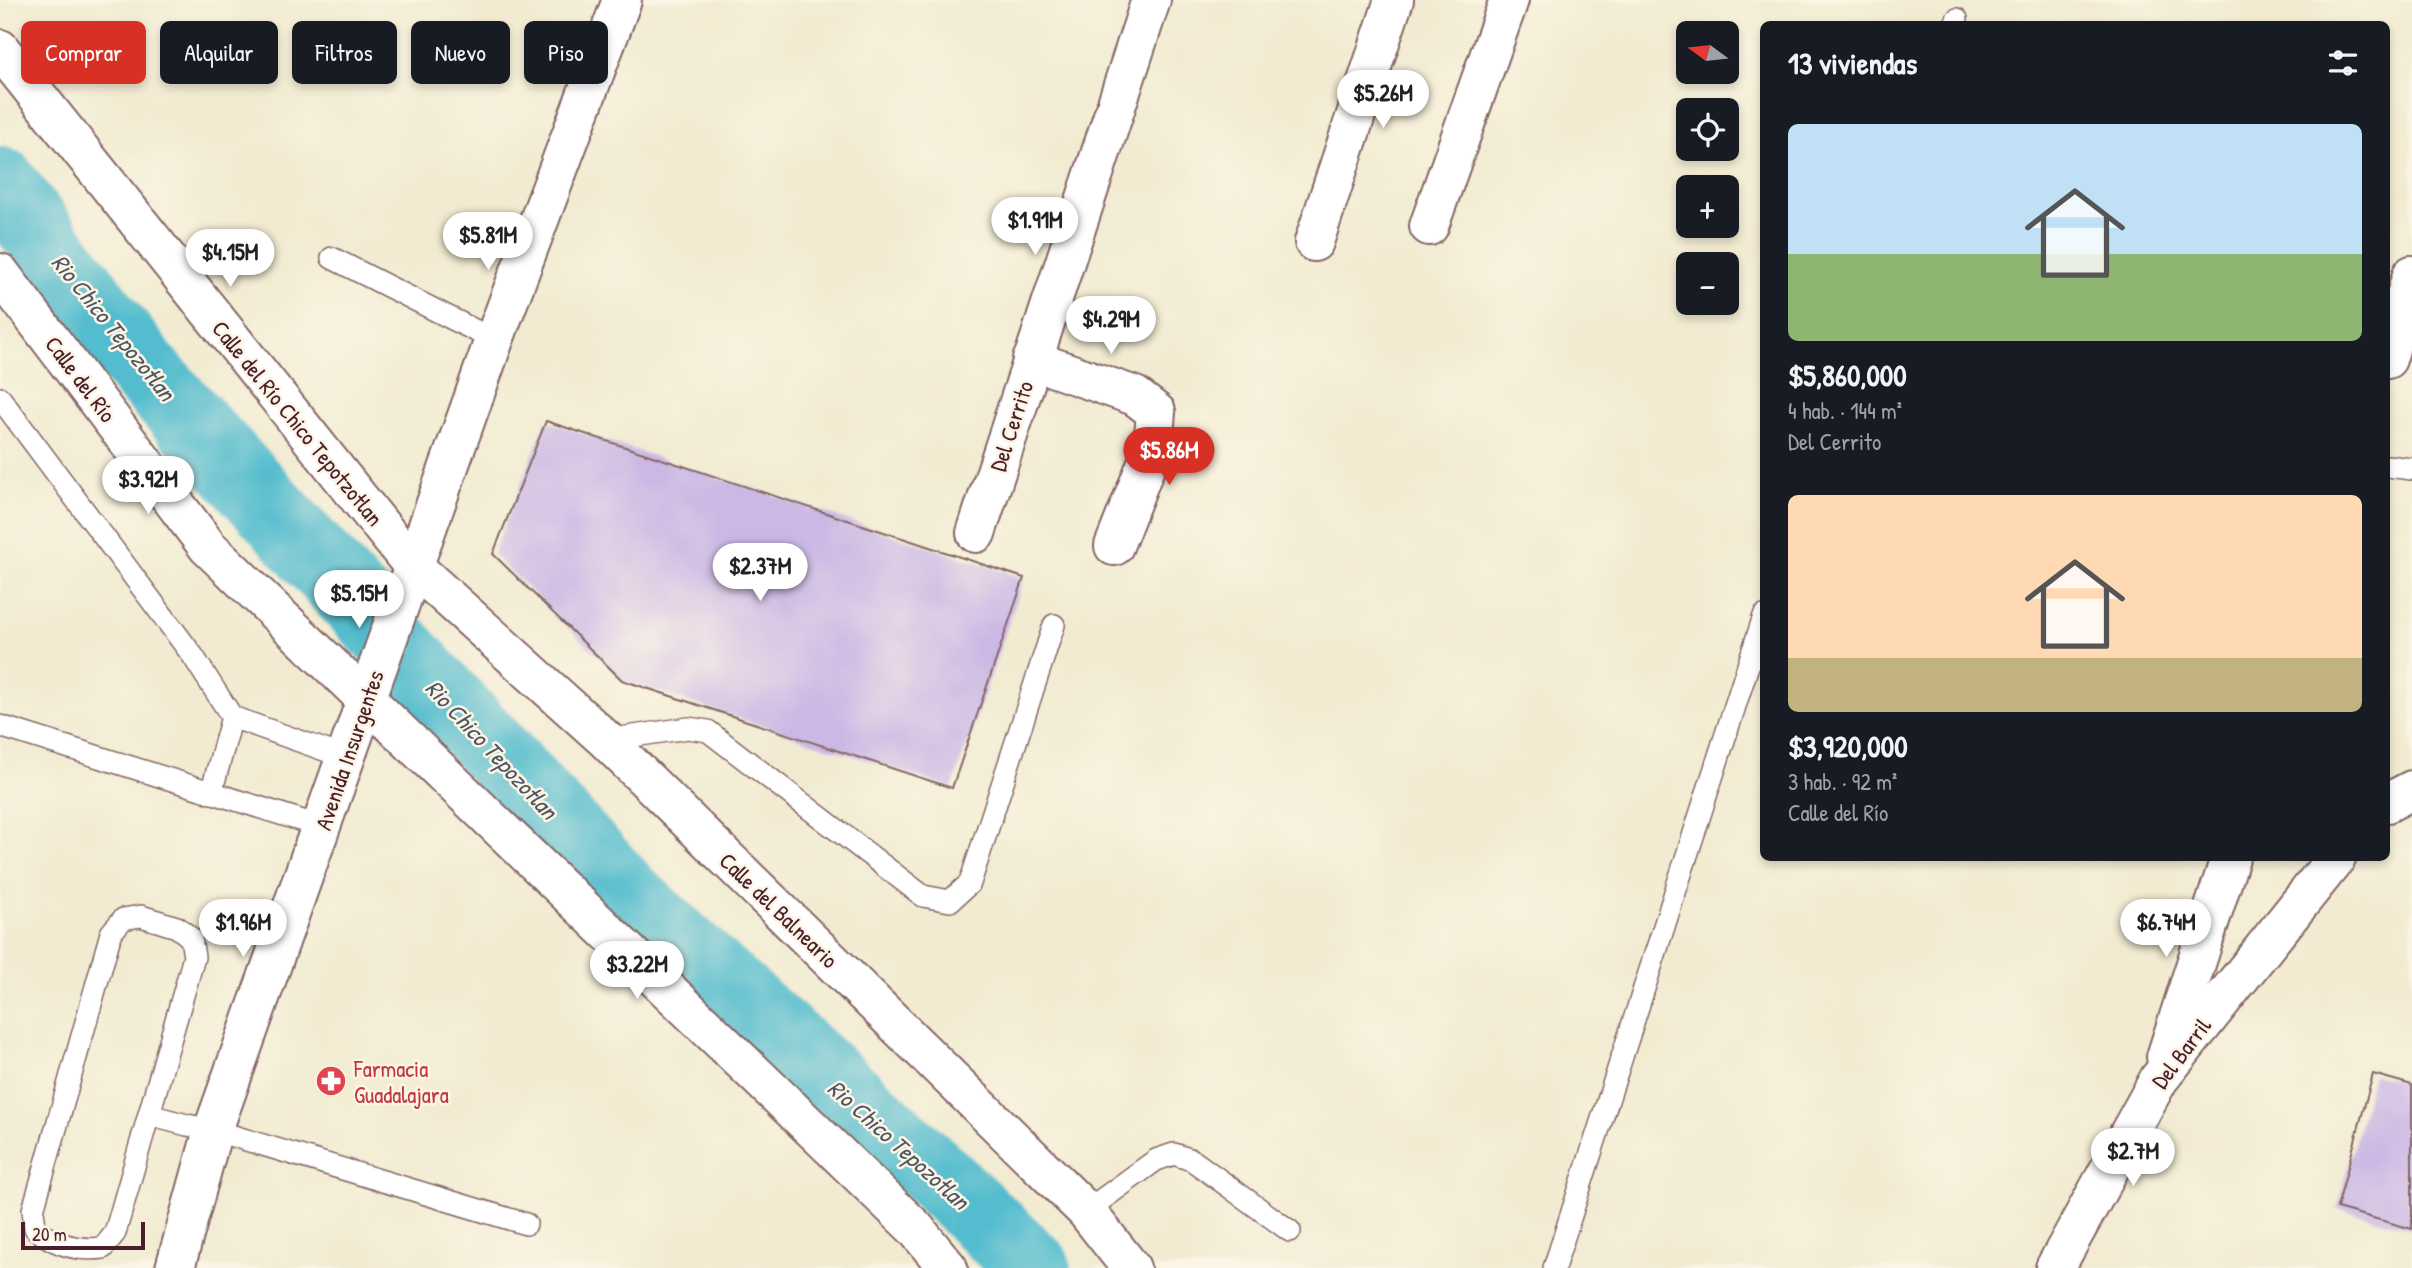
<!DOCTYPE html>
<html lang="es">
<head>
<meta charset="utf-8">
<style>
  :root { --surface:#171b24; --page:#242831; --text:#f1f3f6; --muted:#9ea1a6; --accent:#d93025 }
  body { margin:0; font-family:"Patrick Hand",sans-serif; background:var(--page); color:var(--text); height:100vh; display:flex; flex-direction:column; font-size:26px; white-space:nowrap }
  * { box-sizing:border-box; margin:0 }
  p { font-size:23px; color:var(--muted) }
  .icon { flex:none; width:38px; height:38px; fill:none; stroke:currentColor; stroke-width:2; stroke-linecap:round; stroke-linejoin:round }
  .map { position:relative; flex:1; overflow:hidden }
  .sheet { position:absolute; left:1760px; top:21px; width:630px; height:840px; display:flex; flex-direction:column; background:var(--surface); border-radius:10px; box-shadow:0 4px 10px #0003 }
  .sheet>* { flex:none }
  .top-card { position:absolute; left:21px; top:21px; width:665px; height:63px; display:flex; gap:14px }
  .needle { width:46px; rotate:285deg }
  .buttons { position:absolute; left:1676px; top:21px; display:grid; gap:14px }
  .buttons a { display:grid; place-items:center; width:63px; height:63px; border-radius:10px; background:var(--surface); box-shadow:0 4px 10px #0003; font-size:35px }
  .scale { position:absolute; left:21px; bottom:18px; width:124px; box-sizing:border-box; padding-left:7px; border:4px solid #4a1f2b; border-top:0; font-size:19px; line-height:24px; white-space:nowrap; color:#4a1f2b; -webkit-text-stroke:5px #fcf5e5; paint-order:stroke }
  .price { position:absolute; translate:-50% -60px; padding:0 16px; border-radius:24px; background:#fff; color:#222; font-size:23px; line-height:46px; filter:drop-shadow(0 2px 4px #0008) }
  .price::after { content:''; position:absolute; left:50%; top:42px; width:21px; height:16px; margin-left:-10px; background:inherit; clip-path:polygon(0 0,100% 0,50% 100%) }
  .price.selected { background:var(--accent); color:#fff }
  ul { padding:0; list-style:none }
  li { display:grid; align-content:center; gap:14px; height:371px; padding:0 28px }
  li span { display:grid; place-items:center; height:217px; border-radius:10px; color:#555 }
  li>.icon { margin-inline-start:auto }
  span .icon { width:126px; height:126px; fill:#fffc; stroke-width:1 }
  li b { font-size:30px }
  h2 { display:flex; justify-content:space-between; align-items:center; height:84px; padding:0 28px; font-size:30px }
  .tag { padding:0 24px; border-radius:10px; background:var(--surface); box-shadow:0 4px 10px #0003; font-size:24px; line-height:63px }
  .tag.selected { background:var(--accent); color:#fff }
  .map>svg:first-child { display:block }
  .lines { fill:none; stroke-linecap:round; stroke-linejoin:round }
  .river { stroke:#52bcce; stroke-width:74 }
  .building { fill:#ccb8e5 }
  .lane-casing { stroke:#856665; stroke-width:24 }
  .street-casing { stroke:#856665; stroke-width:42 }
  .secondary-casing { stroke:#856665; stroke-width:42 }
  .lane { stroke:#fff; stroke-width:21 }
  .street { stroke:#fff; stroke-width:38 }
  .secondary { stroke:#fff; stroke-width:38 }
  .labels { text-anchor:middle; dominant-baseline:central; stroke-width:5; stroke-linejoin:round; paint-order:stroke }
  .street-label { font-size:23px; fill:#4a1f2b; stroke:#fcf5e5 }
  .health-label { font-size:23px; fill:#be3a42; stroke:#fcf5e5; text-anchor:start }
  .water-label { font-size:24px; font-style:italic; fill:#4d5664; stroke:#fcf5e5 }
</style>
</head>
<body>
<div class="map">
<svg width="2412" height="1268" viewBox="0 0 2412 1268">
  <rect width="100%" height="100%" fill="#fcf5e5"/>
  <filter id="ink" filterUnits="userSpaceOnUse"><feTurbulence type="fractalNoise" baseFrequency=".0143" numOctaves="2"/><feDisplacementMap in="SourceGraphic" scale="14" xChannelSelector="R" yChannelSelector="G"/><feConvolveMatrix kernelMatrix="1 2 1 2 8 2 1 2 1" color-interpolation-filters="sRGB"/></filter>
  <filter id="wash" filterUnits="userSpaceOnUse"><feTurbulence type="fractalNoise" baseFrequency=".00686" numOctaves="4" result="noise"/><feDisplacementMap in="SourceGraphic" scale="28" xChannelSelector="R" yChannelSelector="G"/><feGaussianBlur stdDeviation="1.57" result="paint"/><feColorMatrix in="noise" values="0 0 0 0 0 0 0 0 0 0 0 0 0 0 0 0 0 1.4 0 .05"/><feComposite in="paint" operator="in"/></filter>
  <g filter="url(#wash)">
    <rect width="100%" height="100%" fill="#f2ebd1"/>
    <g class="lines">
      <!-- river -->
      <polyline class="river" points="0,183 144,371 628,897 932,1171 1034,1268"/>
    </g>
    <g id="blocks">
      <!-- building -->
      <g class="building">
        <polygon points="546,421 1024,578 952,788 622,680 493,554"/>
        <polygon points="2373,1074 2412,1085 2412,1229 2337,1208"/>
      </g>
    </g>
  </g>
  <g filter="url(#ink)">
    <use href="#blocks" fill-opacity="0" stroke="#856665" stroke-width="2"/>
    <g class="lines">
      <!-- lane casing -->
      <g class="lane-casing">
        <g id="lane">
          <polyline points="1955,24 1957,19"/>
          <polyline points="332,258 494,340"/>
          <polyline points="0,398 193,656 232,717 347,758"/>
          <polyline points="2387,466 2412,469"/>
          <polyline points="0,726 322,827"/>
          <polyline points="606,740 688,728 708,731 923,896 950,901 970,883 1054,625"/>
          <polyline points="211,793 232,717"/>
          <path d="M141,916L177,927L191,938L194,957L115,1233L103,1248C78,1251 55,1245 35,1228L33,1210L111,933L123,919Z"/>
          <polyline points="149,1115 187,1125 213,1130 526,1224"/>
          <polyline points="1086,1211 1156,1160 1174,1154 1192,1160 1290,1231"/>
          <polyline points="1554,1268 1764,616"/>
        </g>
      </g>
      <!-- street casing -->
      <g class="street-casing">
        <g id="street">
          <polyline points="0,49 413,566 606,740 1086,1211 1131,1268"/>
          <polyline points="1429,226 1509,0"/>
          <polyline points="1314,242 1394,0"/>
          <polyline points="0,273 208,547 915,1228 948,1268"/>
          <polyline points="2387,359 2412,275"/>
          <polyline points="1032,360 1135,396 1156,412 1153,448 1114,546"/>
          <polyline points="976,533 1151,0"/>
          <polyline points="2387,803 2412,790"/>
          <polyline points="2166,1057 2230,858"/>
          <polyline points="2055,1268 2159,1079 2336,858"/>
        </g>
      </g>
      <!-- secondary casing -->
      <g class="secondary-casing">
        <polyline id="secondary" points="175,1268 213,1130 494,340 622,0"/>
      </g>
      <!-- lane -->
      <use href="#lane" class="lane"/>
      <!-- street -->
      <use href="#street" class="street"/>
      <!-- secondary -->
      <use href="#secondary" class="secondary"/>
    </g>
  </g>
  <!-- icons -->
  <defs>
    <g id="pharmacy-disc" transform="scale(1.575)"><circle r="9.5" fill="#e0444e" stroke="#fcf5e5"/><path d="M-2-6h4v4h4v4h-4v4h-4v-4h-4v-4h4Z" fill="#fff"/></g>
  </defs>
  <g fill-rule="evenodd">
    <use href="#pharmacy-disc" x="331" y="1081"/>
  </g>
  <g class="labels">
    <!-- street labels -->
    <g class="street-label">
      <text transform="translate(81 379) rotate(53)">Calle del Río</text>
      <text transform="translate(298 423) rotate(51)">Calle del Río Chico Tepotzotlan</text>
      <text transform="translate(1011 426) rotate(-72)">Del Cerrito</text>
      <text transform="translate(349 750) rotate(-71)">Avenida Insurgentes</text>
      <text transform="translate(779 910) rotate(44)">Calle del Balneario</text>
      <text transform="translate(2181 1053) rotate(-53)">Del Barril</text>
    </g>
    <!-- health labels -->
    <g class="health-label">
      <text x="354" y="1068">Farmacia<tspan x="354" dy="26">Guadalajara</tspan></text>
    </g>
    <!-- water labels -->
    <g class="water-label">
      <text transform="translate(114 327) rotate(51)">Rio Chico Tepozotlan</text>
      <text transform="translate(492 749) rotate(47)">Rio Chico Tepozotlan</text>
      <text transform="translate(899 1144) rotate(42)">Rio Chico Tepozotlan</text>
    </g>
  </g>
</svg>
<div class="buttons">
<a><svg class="needle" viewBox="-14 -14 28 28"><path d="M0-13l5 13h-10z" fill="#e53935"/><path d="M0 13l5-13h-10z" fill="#9ea1a6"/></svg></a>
<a><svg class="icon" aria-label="locate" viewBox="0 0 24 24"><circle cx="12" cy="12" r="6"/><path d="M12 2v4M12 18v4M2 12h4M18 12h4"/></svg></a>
<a>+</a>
<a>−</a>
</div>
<div class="scale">20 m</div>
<b class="price" style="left:1383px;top:130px">$5.26M</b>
<b class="price" style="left:1035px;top:257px">$1.91M</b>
<b class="price" style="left:488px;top:272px">$5.81M</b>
<b class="price" style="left:230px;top:289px">$4.15M</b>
<b class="price" style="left:1111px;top:356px">$4.29M</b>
<b class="price selected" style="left:1169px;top:487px">$5.86M</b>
<b class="price" style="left:148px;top:516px">$3.92M</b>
<b class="price" style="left:760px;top:603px">$2.37M</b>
<b class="price" style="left:359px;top:630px">$5.15M</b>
<b class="price" style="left:243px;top:959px">$1.96M</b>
<b class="price" style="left:2166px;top:959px">$6.74M</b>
<b class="price" style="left:637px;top:1001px">$3.22M</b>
<b class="price" style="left:2133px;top:1188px">$2.7M</b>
<div class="top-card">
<a class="tag selected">Comprar</a>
<a class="tag">Alquilar</a>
<a class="tag">Filtros</a>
<a class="tag">Nuevo</a>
<a class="tag">Piso</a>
</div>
<section class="sheet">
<h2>13 viviendas<svg class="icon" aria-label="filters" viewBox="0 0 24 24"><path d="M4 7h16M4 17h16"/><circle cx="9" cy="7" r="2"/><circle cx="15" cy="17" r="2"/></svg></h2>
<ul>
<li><span style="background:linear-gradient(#bfe0f5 60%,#8fb573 0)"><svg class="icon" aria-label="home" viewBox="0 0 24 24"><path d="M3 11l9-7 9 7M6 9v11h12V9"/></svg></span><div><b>$5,860,000</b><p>4 hab. · 144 m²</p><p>Del Cerrito</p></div></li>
<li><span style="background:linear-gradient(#ffd9b3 75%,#c2b280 0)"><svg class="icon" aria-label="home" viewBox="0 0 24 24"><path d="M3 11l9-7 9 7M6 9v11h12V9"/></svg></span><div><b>$3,920,000</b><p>3 hab. · 92 m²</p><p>Calle del Río</p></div></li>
</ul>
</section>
</div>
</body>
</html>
